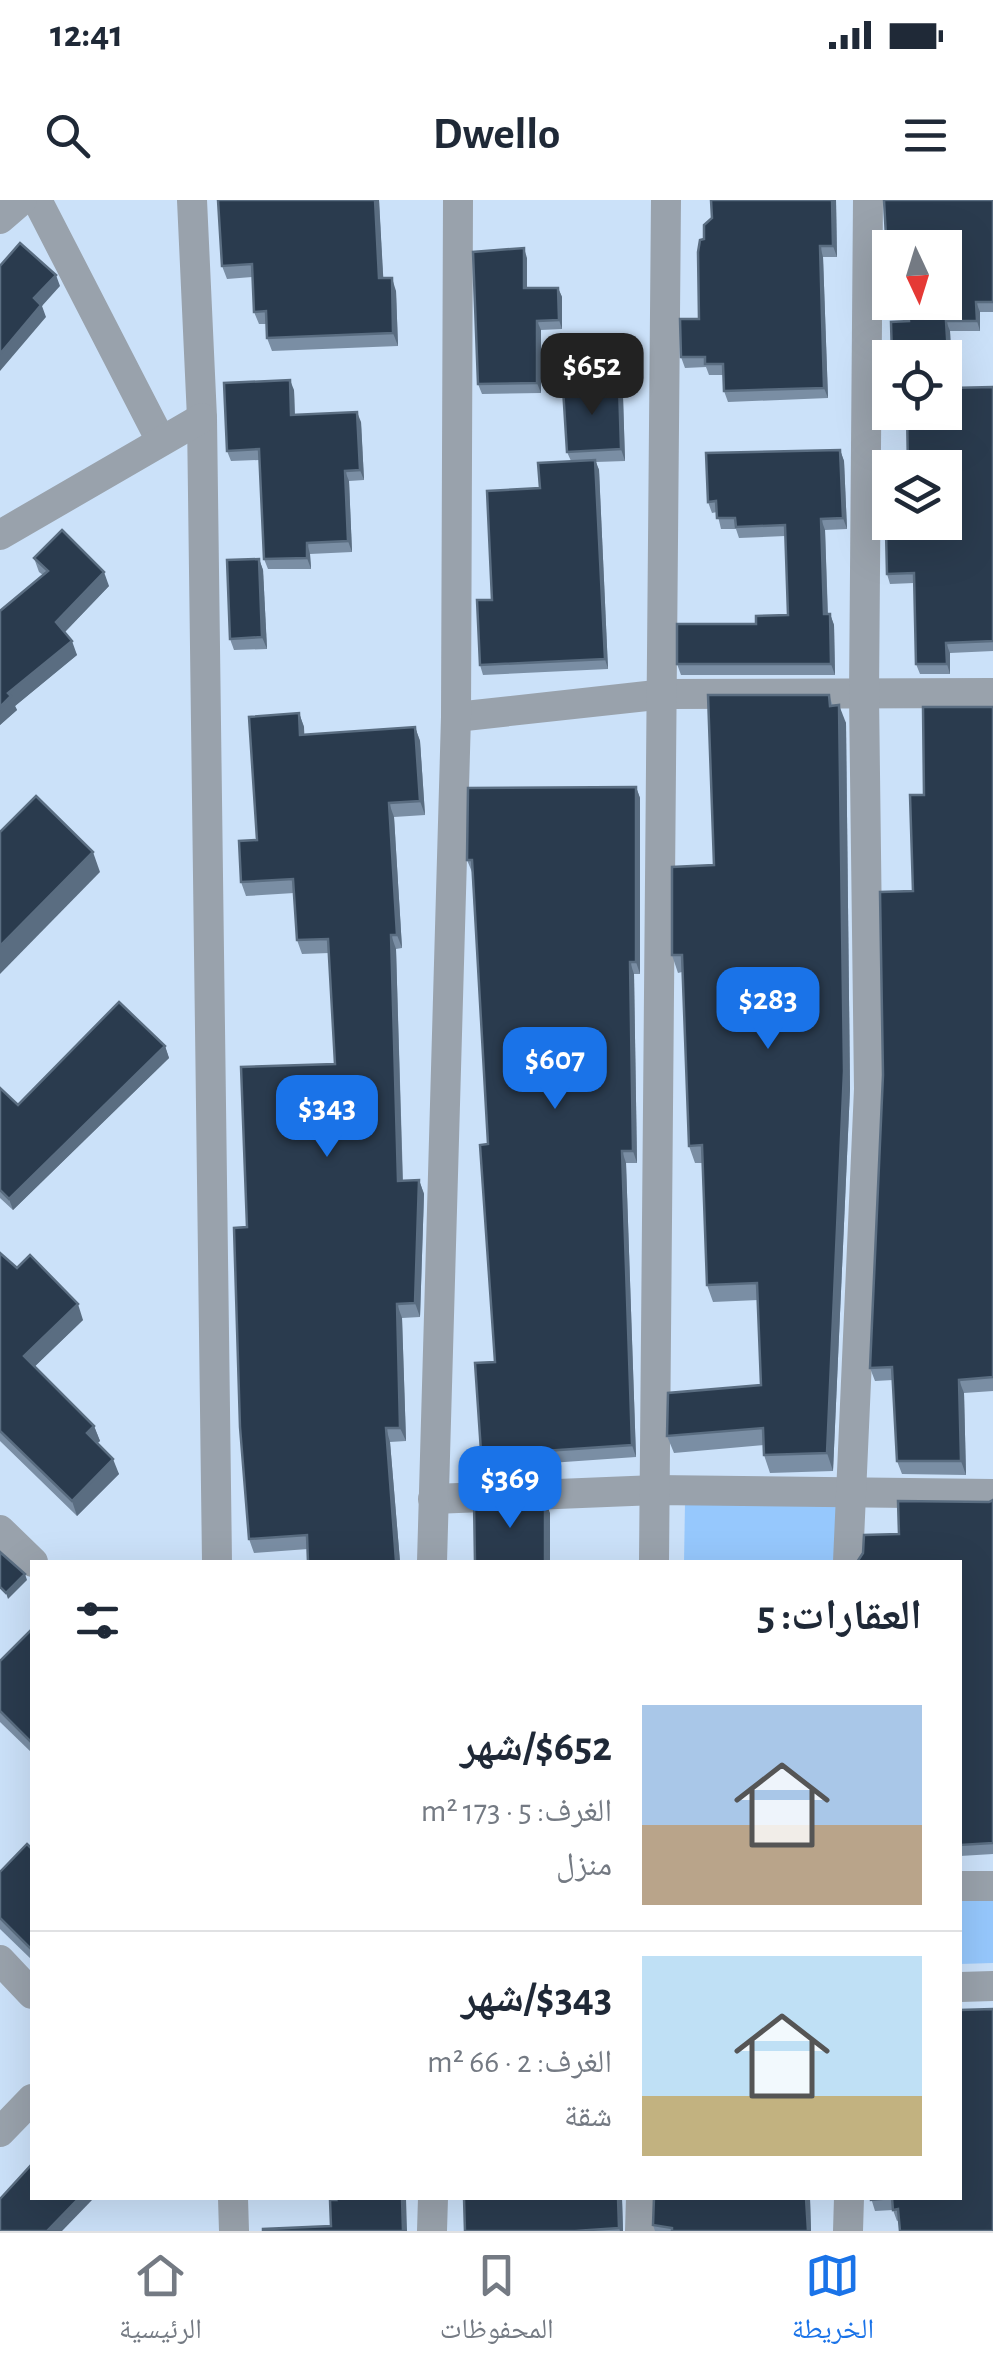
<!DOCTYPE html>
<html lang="ar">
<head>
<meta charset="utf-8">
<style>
  :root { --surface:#fff; --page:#f6f6f7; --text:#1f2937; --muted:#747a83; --line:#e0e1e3; --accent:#1a73e8 }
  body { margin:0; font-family:"Alegreya Sans","Noto Naskh Arabic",sans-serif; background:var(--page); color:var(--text); direction:rtl; height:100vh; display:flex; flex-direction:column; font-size:38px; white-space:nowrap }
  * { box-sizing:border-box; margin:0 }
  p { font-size:32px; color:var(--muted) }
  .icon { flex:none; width:55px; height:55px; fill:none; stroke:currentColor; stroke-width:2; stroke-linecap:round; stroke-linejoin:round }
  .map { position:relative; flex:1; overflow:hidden; direction:ltr }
  .drawer { position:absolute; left:30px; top:1360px; width:932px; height:640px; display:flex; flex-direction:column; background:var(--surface); border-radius:0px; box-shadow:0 10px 40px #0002; direction:rtl }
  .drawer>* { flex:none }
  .needle { width:65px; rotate:176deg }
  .buttons { position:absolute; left:872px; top:30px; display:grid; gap:20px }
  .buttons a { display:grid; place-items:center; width:90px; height:90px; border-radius:0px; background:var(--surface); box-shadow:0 10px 40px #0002; font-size:50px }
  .price { position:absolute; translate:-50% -85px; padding:0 22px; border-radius:20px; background:var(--accent); color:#fff; font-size:32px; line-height:65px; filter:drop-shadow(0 2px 5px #0008) }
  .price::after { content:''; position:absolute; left:50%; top:60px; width:30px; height:22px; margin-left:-15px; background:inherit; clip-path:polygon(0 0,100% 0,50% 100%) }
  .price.on { background:#222; color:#fff }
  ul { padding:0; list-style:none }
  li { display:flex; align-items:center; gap:30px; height:250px; padding:0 40px }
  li+li { border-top:2px solid var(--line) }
  li span { display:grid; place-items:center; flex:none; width:280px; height:200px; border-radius:0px; color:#555 }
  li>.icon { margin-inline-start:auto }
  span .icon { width:120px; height:120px; fill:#fffc; stroke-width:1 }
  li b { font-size:42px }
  h2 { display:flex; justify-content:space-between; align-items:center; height:120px; padding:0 40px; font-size:42px }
  .status { display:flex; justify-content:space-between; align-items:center; height:70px; padding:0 50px; background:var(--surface); direction:ltr }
  .status svg { height:28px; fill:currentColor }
  header { display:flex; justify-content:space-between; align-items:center; height:130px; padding:0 40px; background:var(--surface); font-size:45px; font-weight:600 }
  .tabs { display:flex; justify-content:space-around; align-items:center; height:140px; border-top:2px solid var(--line); background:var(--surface); font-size:28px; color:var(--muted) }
  .tabs a { display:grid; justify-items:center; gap:5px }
  .tabs .on { color:var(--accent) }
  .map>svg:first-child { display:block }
  .green { fill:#96c8fd }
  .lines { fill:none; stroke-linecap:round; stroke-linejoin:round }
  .street { stroke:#99a2ac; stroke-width:30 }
  .wall { fill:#7a8ea4 }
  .shaded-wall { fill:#5a6d81 }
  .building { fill:#2a3b4e; stroke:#5a6d81; stroke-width:2.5 }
</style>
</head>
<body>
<div class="status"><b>12:41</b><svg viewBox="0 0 49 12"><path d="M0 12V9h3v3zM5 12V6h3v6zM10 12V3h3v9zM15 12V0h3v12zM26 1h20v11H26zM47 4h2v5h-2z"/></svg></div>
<header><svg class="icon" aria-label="menu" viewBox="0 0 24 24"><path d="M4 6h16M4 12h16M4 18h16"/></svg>Dwello<svg class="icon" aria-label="search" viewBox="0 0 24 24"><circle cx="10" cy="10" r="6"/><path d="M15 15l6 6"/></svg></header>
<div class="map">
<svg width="993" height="2031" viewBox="0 0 993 2031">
  <rect width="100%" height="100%" fill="#cbe1f9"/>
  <!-- green -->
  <g class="green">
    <polygon points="838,1302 837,1362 684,1362 685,1304"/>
    <polygon points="993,1695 993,1763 960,1764 960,1696"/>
  </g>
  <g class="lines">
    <!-- street -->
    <g class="street">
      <polyline points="37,0 161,241"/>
      <polyline points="192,0 202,218 217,1362"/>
      <polyline points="0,19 22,0"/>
      <polyline points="0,335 202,218"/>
      <polyline points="456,517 665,494 993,493"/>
      <polyline points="433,1299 656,1290 993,1294"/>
      <polyline points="0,1330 33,1362"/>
      <polyline points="432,1362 456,517 458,0"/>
      <polyline points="654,1362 666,0"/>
      <polyline points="848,1362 869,889 864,495 868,0"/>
      <polyline points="960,1686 993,1686"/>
      <polyline points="0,1760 32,1794"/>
      <polyline points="960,1787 993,1786"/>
      <polyline points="0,1932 32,1899"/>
      <polyline points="233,1998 234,2031"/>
      <polyline points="432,2031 433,1998"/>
      <polyline points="640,2031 641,1998"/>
      <polyline points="848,2031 849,1998"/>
    </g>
  </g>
  <!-- wall -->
  <g class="wall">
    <polygon points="379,0 383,78 396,91 398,146 272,151 267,138 267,124 259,124 254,112 252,77 227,79 222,66"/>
    <polygon points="711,0 836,0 837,57 823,57 828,198 728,202 724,191 723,175 709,175 706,167 685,168 681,157 699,119 704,39 712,18"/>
    <polygon points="884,0 993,0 993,112 980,112 980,131 950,131 953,188 993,187 993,451 950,453 950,474 920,474 916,464 914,383 890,384 887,374 886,331 908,331 908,322 945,322 945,268 908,268 907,212 945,212 945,158 892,158 891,122 909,121 907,102 945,102 945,48 890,48 890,63 887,55"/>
    <polygon points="527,58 527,88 558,88 562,97 562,129 541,130 541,193 482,194 478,184"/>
    <polygon points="294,190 295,214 361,222 364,280 349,281 352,352 310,354 311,369 268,369 264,359 259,260 231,261 227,251"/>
    <polygon points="623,197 625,261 596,262 599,270 608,469 483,475 480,465 492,400 540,288 571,261 567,252"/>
    <polygon points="840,250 844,261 847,329 825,330 828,414 830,414 834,425 835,475 681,475 677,464 756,424 788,415 785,336 739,338 736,329 721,329 717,312 712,313 708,302"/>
    <polygon points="34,358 109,386 65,432 77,455 15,506 17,510 0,525 0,411 43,375 39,372"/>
    <polygon points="259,359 263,370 267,449 234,450 230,439"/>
    <polygon points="829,495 833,506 846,523 850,889 833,1271 770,1273 764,1255 764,1245 674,1253 667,1236 761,1185 758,1100 713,1102 707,1085 702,963 695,963 689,946 682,772 678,773 672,755 714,665"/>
    <polygon points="993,507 993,1191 964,1193 966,1275 902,1274 897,1261 893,1180 875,1181 870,1168 924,595"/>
    <polygon points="299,513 304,527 304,535 415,527 420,541 425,615 394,617 402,748 396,749 403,981 419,980 424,994 420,1117 402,1118 406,1241 390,1242 400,1361 415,1362 308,1362 308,1349 254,1353 249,1339 240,1227 234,1028 247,1027 241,867 335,864 329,753 302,754 297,740 294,693 246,696 241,682 239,641 257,640 249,517"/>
    <polygon points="636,587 640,598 640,774 634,774 637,963 626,963 636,1257 550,1263 550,1276 487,1278 482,1266 495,1162 488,944 472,672 467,660"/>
    <polygon points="165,846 169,858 13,1010 0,998 0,888 18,905"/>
    <polygon points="0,1053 83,1120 34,1167 94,1226 100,1241 97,1243 119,1274 77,1316 0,1241"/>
    <polygon points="993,1300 993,1654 960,1656 960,1362 899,1334"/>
    <polygon points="32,1429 32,1553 0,1522 0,1461"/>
    <polygon points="32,1649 32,1760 0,1729 0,1672"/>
    <polygon points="464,1998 622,1998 623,2031 465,2031"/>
    <polygon points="810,1998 811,2031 655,2031 653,2025"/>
    <polygon points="871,1998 960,1998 897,2021 893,2010 875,2011"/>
  </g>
  <!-- shaded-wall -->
  <g class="shaded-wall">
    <polygon points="375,0 379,0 384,91 379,78"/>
    <polygon points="832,0 836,0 837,57 833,46"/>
    <polygon points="820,46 823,57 828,198 824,188"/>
    <polygon points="524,48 527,58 527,98 524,88"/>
    <polygon points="56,75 60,86 42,106 46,117 0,171 0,154 34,98"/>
    <polygon points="392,78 396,91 398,146 393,133"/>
    <polygon points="558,88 562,97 562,129 559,120"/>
    <polygon points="976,102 980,112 980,131 977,121"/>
    <polygon points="537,121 541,130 541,193 537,183"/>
    <polygon points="946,121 950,131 953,198 950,188"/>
    <polygon points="290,180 294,190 295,225 291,215"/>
    <polygon points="619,185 623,197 625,261 621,249"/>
    <polygon points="357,212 361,222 364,280 360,270"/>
    <polygon points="840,250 844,261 847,329 843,318"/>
    <polygon points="595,260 599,270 608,469 605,459"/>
    <polygon points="345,271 349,281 352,352 348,341"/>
    <polygon points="821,319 825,330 828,425 824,414"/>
    <polygon points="307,343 310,354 311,369 307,358"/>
    <polygon points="259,359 263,370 267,449 262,437"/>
    <polygon points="104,372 109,386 61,436 56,422"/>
    <polygon points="830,414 834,425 835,475 831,464"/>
    <polygon points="72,441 77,455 15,506 17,510 0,525 0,507 8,493"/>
    <polygon points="946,443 950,453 950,474 947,464"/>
    <polygon points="839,505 846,523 850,889 833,1271 827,1253"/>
    <polygon points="299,513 304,527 305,549 300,535"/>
    <polygon points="415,527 420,541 425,615 420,601"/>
    <polygon points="636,587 640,598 640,774 636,762"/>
    <polygon points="389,603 394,617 402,748 397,735"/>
    <polygon points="93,652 100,672 0,774 0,746"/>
    <polygon points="391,735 396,749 403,994 398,981"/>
    <polygon points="630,762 634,774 637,963 633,951"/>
    <polygon points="165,846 169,858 13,1010 9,999"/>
    <polygon points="622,951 626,963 636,1257 632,1245"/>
    <polygon points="419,980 424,994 420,1117 415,1103"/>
    <polygon points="78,1104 83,1120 29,1172 24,1156"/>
    <polygon points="397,1104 402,1118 406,1241 400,1228"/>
    <polygon points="959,1180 964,1193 966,1275 961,1261"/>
    <polygon points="94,1226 100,1241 92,1248 87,1233"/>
    <polygon points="386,1228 390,1242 400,1362 397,1362"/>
    <polygon points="545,1251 550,1263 550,1276 545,1264"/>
    <polygon points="113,1259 119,1274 77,1316 72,1301"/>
    <polygon points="545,1299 550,1313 550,1362 545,1362"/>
    <polygon points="25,1374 27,1380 8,1399 6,1393"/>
    <polygon points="79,1998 94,1998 62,2031 47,2031"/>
    <polygon points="402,1998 406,1998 407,2031 403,2031"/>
    <polygon points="618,1998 622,1998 623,2031 620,2031 619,2028"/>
    <polygon points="806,1998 810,1998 811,2031 808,2031"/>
  </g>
  <!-- building -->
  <g class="building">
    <polygon points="218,0 375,0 379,78 392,78 393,133 267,138 266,111 254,112 252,64 222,66"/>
    <polygon points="711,0 832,0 833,46 820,46 824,188 724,191 723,164 705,164 705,157 681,157 680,119 699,119 698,52 700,40 704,39 704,25 712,18"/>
    <polygon points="884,0 993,0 993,102 976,102 977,121 946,121 950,188 993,187 993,441 946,443 947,464 916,464 914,373 887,374 886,331 908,331 908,322 945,322 945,268 908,268 907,212 945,212 945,158 892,158 891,122 909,121 907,102 945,102 945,48 890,48 890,55 887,55"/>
    <polygon points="20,43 56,75 34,98 41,105 0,154 0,66"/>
    <polygon points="524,48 524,88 558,88 559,120 537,121 537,183 478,184 473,52"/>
    <polygon points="290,180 291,215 357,212 360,270 345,271 348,341 307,343 307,358 264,359 259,249 227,251 224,183"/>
    <polygon points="619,185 621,249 567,252 563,188"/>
    <polygon points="840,250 843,318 821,319 824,414 830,414 831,464 677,464 677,424 756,424 756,416 788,415 785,325 736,327 735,318 717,318 716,301 708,302 706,253"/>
    <polygon points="595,260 605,459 480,465 477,400 492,400 487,291 540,288 538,263"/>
    <polygon points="62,330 104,372 56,422 72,441 8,493 11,496 0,507 0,411 48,371 34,358"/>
    <polygon points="259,359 262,437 230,439 227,360"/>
    <polygon points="708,495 829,495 830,506 839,505 844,871 827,1253 764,1255 763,1228 667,1236 668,1193 761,1185 757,1083 707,1085 702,945 689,946 682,755 672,755 672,667 714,665"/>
    <polygon points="923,507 993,507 993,1177 959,1180 961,1261 897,1261 892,1167 870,1168 883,875 880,692 913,691 910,595 924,595"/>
    <polygon points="299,513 300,535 415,527 420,601 389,603 397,735 391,735 398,981 419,980 415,1103 397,1104 400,1228 386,1228 396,1361 414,1362 308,1362 307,1335 249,1339 240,1227 234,1028 247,1027 241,867 335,864 328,739 297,740 293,679 241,682 239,641 257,640 249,517"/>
    <polygon points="636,587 636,762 630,762 633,951 622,951 632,1245 545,1251 545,1264 482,1266 475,1163 495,1162 480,945 488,944 472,660 467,660 468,588"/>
    <polygon points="36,596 93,652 0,746 0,632"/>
    <polygon points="119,802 165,846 9,999 0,990 0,888 18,905"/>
    <polygon points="0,1053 17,1068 30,1055 78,1104 24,1156 94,1226 87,1233 113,1259 72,1301 0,1231"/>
    <polygon points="545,1299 545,1362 475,1362 474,1302"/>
    <polygon points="993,1300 993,1643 960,1645 960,1362 857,1362 863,1353 864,1335 899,1334 898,1301 989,1302"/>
    <polygon points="0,1352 25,1374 6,1393 0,1387"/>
    <polygon points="32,1429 32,1543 0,1511 0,1461"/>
    <polygon points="27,1644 32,1649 32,1750 0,1718 0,1672"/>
    <polygon points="993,1809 993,2031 900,2031 898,2009 893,2010 892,1998 871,2000 871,1998 960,1998 960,1810"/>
    <polygon points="32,1964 32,1998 79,1998 47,2031 0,2031 0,1999"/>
    <polygon points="335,1998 402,1998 403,2031 263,2031 263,2029 331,2026 330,2000 336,2000"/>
    <polygon points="464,1998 618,1998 619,2028 575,2031 465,2031"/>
    <polygon points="654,1998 806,1998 808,2031 672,2031 672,2028 653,2025"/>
  </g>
</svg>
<div class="buttons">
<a><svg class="needle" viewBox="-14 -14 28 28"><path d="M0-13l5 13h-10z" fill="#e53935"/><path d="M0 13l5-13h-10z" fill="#747a83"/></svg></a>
<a><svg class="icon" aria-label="locate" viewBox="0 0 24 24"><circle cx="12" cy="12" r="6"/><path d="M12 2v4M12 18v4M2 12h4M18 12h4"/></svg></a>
<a><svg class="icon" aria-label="layers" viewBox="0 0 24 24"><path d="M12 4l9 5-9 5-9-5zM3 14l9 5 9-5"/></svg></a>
</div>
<b class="price on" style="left:592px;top:218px">$652</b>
<b class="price" style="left:768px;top:852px">$283</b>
<b class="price" style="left:555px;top:912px">$607</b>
<b class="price" style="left:327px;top:960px">$343</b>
<b class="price" style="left:510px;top:1331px">$369</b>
<section class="drawer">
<h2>العقارات: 5<svg class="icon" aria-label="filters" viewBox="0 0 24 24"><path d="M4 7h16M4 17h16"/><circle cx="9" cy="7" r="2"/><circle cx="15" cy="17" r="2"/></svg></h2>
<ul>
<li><span style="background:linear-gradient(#a9c7e8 60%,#b9a48a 0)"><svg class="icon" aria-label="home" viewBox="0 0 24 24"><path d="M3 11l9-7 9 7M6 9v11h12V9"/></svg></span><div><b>$652/شهر</b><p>الغرف: 5 · 173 m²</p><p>منزل</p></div></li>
<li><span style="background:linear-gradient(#bfe0f5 70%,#c2b280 0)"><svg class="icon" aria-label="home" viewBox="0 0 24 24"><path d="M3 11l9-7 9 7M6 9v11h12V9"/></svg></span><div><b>$343/شهر</b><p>الغرف: 2 · 66 m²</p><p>شقة</p></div></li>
</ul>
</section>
</div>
<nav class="tabs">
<a class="on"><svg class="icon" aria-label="map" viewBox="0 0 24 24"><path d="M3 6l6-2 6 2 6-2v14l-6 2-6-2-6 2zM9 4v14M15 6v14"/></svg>الخريطة</a>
<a><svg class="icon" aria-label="saved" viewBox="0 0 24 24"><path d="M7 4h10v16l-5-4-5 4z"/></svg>المحفوظات</a>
<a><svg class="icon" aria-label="home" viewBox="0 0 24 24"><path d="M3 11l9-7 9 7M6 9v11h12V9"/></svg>الرئيسية</a>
</nav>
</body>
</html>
